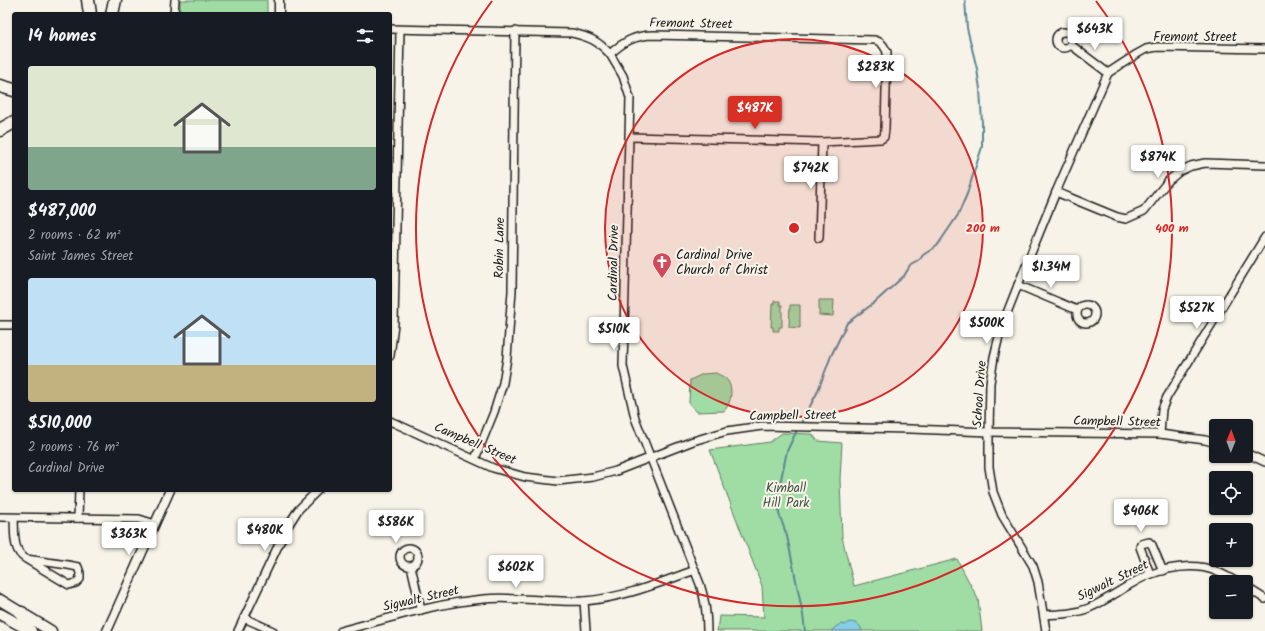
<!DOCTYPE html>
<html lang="en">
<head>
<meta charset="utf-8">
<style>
  :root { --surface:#171b24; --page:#242831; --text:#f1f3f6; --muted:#9ea1a6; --accent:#d93025 }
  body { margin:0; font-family:Kalam,sans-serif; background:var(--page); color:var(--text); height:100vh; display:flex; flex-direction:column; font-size:15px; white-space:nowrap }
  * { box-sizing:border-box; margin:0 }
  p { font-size:13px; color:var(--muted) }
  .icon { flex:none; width:22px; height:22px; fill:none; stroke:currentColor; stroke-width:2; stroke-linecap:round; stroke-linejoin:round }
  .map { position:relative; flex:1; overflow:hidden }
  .panel { position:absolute; left:12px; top:12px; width:380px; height:480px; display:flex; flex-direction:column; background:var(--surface); border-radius:4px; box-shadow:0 1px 3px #0004 }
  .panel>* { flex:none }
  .needle { width:26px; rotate:1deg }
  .tools { position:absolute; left:1209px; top:419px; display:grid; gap:8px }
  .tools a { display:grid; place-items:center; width:44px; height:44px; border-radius:4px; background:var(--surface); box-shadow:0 1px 3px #0004; font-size:20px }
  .price { position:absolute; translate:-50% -34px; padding:0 9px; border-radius:4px; background:#fff; color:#222; font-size:13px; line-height:26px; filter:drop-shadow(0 1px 2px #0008) }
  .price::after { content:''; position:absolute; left:50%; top:24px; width:12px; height:9px; margin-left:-6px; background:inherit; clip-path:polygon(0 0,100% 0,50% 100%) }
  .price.active { background:var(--accent); color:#fff }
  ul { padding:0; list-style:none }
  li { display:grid; align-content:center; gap:8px; height:212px; padding:0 16px }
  li span { display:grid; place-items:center; height:124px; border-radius:4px; color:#555 }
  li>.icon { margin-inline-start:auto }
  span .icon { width:72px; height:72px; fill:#fffc; stroke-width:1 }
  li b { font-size:17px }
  h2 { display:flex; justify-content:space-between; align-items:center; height:48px; padding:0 16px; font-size:17px }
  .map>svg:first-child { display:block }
  .green { fill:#9fdda4; stroke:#5e7c60 }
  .water { fill:#85cee5; stroke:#5b8795 }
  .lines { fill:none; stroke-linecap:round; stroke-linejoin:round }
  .stream { stroke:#5b8795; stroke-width:2 }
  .minor-casing { stroke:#1c1c1c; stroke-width:10 }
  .tertiary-casing { stroke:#1c1c1c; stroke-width:11 }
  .secondary-casing { stroke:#1c1c1c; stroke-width:13 }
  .motorway-casing { stroke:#1c1c1c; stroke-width:15 }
  .minor { stroke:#f7f3e8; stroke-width:7 }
  .tertiary { stroke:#f7f3e8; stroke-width:8 }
  .secondary { stroke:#f7f3e8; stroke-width:10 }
  .motorway { stroke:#f7f3e8; stroke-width:12 }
  .ring { fill:none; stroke:#d62828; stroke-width:2 }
  .labels { text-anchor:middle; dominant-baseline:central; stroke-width:4; stroke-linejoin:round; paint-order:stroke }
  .street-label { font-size:13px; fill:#1c1c1c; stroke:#f7f3e8 }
  .poi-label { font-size:13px; fill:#1c1c1c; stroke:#f7f3e8; text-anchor:start }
  .park-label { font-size:13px; fill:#435645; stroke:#f7f3e8 }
  .centre { fill:#d62828; stroke:#f7f3e8; stroke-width:2 }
  .ring-label { font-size:12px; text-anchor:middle; font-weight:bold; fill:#d62828; stroke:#f7f3e8; stroke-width:4; stroke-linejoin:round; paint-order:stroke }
</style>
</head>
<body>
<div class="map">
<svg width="1265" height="631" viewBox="0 0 1265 631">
  <rect width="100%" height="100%" fill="#f7f3e8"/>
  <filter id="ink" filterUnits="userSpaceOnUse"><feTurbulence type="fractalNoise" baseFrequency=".025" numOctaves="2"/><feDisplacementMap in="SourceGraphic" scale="8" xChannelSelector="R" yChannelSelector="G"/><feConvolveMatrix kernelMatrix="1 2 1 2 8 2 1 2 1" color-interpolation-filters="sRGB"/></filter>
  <g filter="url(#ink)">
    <!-- green -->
    <g class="green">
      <rect x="180" y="0" width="87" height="14"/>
      <polygon points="819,300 834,300 833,316 819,315"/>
      <polygon points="774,301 780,301 780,305 782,305 782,327 779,327 779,331 773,331 773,327 771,327 772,304 774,304"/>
      <polygon points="790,305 800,305 800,328 789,327"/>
      <path d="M716,373C719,375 723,376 725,378C735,386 731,404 724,411L697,412L689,403L690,380L703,374Z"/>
      <polygon points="782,433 812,434 818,441 842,443 840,479 842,537 854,586 957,559 978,599 982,631 717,631 719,616 764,617 762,586 710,450 770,442"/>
    </g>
    <!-- water -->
    <path class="water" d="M849,622C856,623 860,623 862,631H831L837,626L841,624L845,625Z"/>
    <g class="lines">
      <!-- stream -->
      <g class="stream">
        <polyline points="800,425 817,393 831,356 847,323 874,303 904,276 910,266 919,261 923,255 937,246 958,215 967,194 982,147 982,123 980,89 977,69 967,28 965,0"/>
        <polyline points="798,428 787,451 778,493 779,514 787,536 803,615 805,631"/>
      </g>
      <!-- minor casing -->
      <g class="minor-casing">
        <g id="minor">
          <polyline points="174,14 175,0"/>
          <path d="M390,29L572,33C590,37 598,41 610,54C623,42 635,35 654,35L875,40C882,42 884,46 887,52L885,129L884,137L881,139L822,142L630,137"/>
          <circle cx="1064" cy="40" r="8"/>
          <polyline points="1071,45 1108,73"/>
          <path d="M610,54L623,76L630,98L623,366L635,418L700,584C705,599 707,614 707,631"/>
          <polyline points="1056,192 1117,217 1126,219 1144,211 1168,181 1180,171 1191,166 1205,163 1265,165"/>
          <polyline points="819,238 822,142"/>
          <polyline points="1018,285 1077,310"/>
          <circle cx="1086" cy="314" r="9"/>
          <polyline points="0,325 14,325"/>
          <polyline points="390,356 394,324 400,30"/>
          <polyline points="390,421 493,468 525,477 558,481 593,477 616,471 693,441 727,431 762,426 911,429 989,432 1160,434 1205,440 1216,443"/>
          <polyline points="1160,434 1162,409 1167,397 1265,237"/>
          <polyline points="1246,453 1265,462"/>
          <polyline points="475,459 494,412 503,383 507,358 512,291 515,31"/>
          <polyline points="0,517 139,519 155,524"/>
          <path d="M14,518C15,533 12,551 26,559L69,585L76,583L80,579V573L78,567L68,565L26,559"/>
          <polyline points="78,518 79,490"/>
          <circle cx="409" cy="557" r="9"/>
          <polyline points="411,566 421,610"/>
          <polyline points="1150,574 1140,547 1141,544 1149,542 1152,545 1163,571"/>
          <polyline points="1246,587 1265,599"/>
          <polyline points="584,601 586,631"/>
          <path d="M1044,615C1059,614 1075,614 1089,608C1105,601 1117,592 1131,584C1142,577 1155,572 1168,569C1197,563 1212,567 1237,582"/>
          <polyline points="244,618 273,631"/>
          <polyline points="238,631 286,529 298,510 318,490"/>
          <path d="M341,631C387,619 436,603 484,599C517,596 551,603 584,601C623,598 659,583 695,570"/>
          <polyline points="1046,631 1038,582 1033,566 1002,515 993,492 989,467 989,432 990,383 994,357 1001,328 1018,285 1056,192 1108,73 1137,54 1146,49 1157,47 1265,49"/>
        </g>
      </g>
      <!-- tertiary casing -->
      <g class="tertiary-casing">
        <g id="tertiary">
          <polyline points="279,14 279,0"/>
          <polyline points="107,631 170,490"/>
        </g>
      </g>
      <!-- secondary casing -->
      <g class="secondary-casing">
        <g id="secondary">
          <polyline points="0,600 51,631"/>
          <polyline points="0,614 31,631"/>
        </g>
      </g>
      <!-- motorway casing -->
      <g class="motorway-casing">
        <g id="motorway">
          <polyline points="88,0 90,14"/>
          <polyline points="112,14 115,0"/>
          <polyline points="0,86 14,90"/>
          <polyline points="0,130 14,122"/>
          <polyline points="22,613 27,621 28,631"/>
        </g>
      </g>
      <!-- minor -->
      <use href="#minor" class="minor"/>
      <!-- tertiary -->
      <use href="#tertiary" class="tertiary"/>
      <!-- secondary -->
      <use href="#secondary" class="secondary"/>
      <!-- motorway -->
      <use href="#motorway" class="motorway"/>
    </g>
  </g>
  <!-- distance rings -->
  <circle cx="794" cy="228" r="189" fill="#d62828" fill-opacity=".12"/>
  <g class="ring">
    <circle cx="794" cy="228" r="189"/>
    <path d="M1096 1A378 378 0 1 1 492 1"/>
  </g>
  <!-- icons -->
  <defs>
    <g id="church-pin" transform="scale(1)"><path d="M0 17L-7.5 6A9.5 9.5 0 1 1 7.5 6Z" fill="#d1495b" stroke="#f7f3e8"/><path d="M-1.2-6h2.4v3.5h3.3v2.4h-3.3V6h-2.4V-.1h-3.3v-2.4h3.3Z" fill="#fff"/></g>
  </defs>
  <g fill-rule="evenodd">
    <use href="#church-pin" x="662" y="262"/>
  </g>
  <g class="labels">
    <!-- street labels -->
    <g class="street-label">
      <text transform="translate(691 24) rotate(1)">Fremont Street</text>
      <text x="1195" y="37">Fremont Street</text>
      <text transform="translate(500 248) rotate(-89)">Robin Lane</text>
      <text transform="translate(614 263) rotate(-89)">Cardinal Drive</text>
      <text transform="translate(980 394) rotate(-86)">School Drive</text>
      <text transform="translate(793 416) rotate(-1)">Campbell Street</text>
      <text transform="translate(1117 422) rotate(1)">Campbell Street</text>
      <text transform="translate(475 444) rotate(23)">Campbell Street</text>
      <text transform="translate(1113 581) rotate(-26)">Sigwalt Street</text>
      <text transform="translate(421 599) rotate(-13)">Sigwalt Street</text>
    </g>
    <!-- poi labels -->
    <g class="poi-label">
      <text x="676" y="255">Cardinal Drive<tspan x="676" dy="15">Church of Christ</tspan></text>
    </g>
    <!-- park labels -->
    <g class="park-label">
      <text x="786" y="488">Kimball<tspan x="786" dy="15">Hill Park</tspan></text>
    </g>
  </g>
  <circle cx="794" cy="228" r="6" class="centre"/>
  <g class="ring-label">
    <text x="983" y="232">200 m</text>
    <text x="1172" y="232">400 m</text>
  </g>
</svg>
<div class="tools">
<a><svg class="needle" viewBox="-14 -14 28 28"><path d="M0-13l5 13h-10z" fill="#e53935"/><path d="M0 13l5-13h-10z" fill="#9ea1a6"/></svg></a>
<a><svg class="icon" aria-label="locate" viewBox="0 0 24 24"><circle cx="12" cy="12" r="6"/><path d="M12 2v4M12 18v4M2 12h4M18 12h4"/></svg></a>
<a>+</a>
<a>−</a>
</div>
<b class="price" style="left:1095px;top:51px">$643K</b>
<b class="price" style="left:876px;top:89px">$283K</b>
<b class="price active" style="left:755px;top:130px">$487K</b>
<b class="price" style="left:1158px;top:179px">$874K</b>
<b class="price" style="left:811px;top:190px">$742K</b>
<b class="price" style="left:1051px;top:289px">$1.34M</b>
<b class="price" style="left:1197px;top:330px">$527K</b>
<b class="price" style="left:987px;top:345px">$500K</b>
<b class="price" style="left:614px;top:351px">$510K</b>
<b class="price" style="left:1141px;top:533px">$406K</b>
<b class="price" style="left:396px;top:544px">$586K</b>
<b class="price" style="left:265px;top:552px">$480K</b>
<b class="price" style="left:129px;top:556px">$363K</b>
<b class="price" style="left:516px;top:589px">$602K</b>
<section class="panel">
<h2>14 homes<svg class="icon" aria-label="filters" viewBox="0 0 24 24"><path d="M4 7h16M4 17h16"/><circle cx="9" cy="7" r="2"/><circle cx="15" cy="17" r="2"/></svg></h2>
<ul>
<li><span style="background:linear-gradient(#dfe7d0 65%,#7fa58c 0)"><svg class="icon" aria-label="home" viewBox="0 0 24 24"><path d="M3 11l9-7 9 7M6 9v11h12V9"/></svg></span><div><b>$487,000</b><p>2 rooms · 62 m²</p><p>Saint James Street</p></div></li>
<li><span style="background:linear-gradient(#bfe0f5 70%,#c2b280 0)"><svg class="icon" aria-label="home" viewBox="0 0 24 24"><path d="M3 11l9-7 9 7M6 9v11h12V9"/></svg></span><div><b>$510,000</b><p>2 rooms · 76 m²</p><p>Cardinal Drive</p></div></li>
</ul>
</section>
</div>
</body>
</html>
